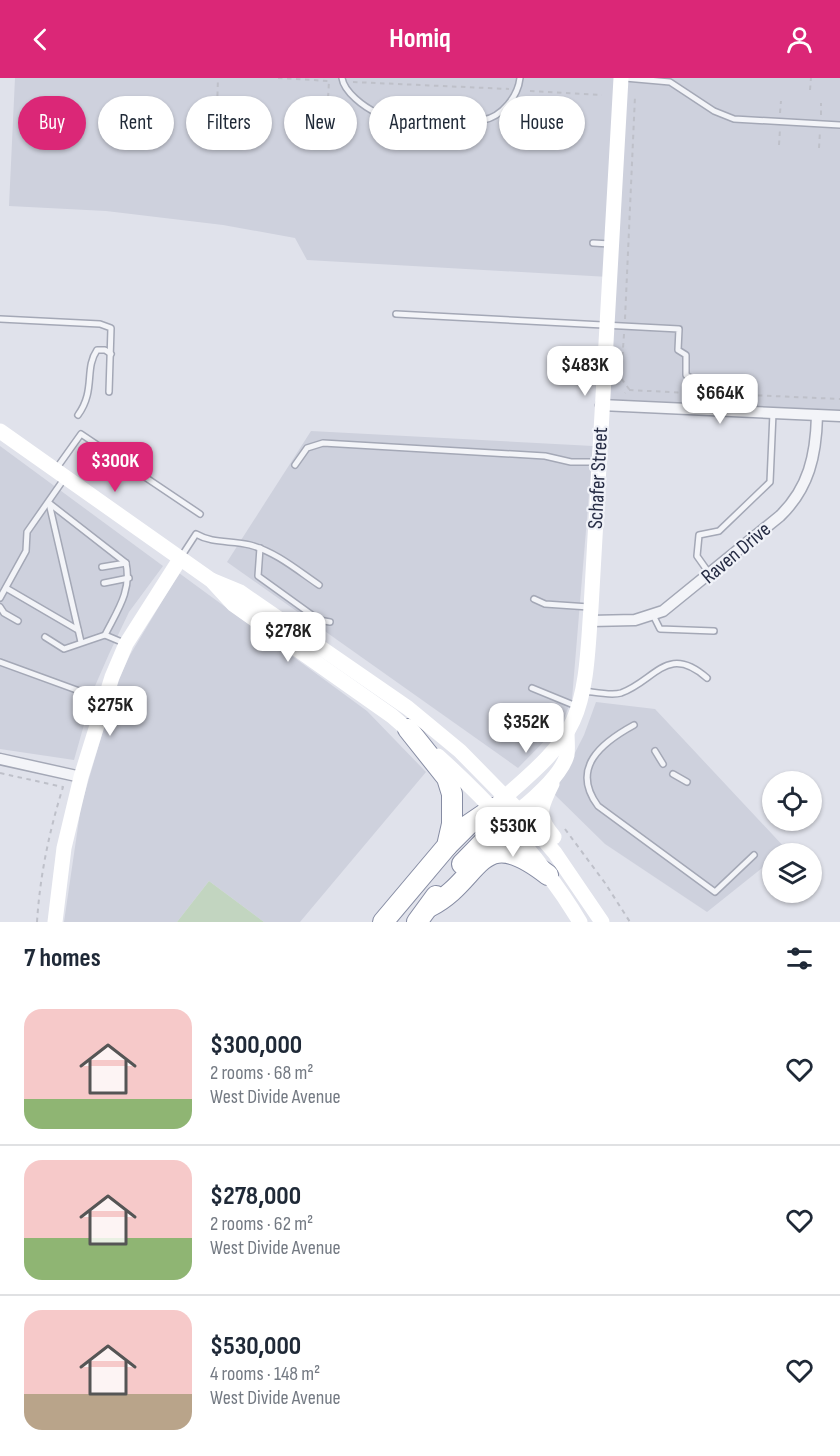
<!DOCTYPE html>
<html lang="en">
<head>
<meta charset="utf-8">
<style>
  :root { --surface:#fff; --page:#f6f6f7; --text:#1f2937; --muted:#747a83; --line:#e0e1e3; --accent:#db2777 }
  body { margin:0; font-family:"Sofia Sans Condensed",sans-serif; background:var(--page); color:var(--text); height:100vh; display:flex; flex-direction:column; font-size:22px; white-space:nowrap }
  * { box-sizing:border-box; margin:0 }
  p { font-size:20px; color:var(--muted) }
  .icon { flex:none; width:33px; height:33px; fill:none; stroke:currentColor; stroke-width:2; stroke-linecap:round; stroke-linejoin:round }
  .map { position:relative; height:844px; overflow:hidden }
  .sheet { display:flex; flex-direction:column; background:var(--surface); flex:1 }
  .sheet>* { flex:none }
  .banner { position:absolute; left:18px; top:18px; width:804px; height:54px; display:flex; gap:12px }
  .tools { position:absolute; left:762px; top:693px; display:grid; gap:12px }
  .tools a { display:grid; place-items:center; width:60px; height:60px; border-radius:50%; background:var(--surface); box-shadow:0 2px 4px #0004; font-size:30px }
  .price { position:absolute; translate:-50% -51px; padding:0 14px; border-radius:12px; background:#fff; color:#222; font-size:20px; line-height:39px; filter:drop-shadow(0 2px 3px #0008) }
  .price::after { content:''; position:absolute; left:50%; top:36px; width:18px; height:14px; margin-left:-9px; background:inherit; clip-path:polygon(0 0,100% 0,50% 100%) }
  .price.on { background:var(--accent); color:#fff }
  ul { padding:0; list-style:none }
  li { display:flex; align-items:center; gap:18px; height:150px; padding:0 24px }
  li+li { border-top:2px solid var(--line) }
  li span { display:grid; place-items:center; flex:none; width:168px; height:120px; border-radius:18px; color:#555 }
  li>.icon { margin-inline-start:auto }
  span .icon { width:72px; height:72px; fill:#fffc; stroke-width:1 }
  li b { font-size:26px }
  h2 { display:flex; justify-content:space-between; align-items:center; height:72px; padding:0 24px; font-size:26px }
  .tag { padding:0 21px; border-radius:27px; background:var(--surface); box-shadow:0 2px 4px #0004; font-size:21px; line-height:54px }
  .tag.on { background:var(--accent); color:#fff }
  header { display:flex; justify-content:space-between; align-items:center; height:78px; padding:0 24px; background:var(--accent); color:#fff; font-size:27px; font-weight:700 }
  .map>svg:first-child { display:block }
  .built { fill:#ced1dd }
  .green { fill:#c2d5c0 }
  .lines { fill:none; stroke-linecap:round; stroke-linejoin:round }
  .lane-casing { stroke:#a4a8b6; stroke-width:8 }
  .street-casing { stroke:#a4a8b6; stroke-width:13 }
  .highway-casing { stroke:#868ca3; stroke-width:22 }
  .path { stroke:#bec0c9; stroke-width:2; stroke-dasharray:4.5 4.5; stroke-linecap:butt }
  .lane { stroke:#f3f4f8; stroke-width:5 }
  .street { stroke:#f3f4f8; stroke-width:10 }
  .secondary { stroke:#fff; stroke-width:15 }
  .highway { stroke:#fff; stroke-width:20 }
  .labels { text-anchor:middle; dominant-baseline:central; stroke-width:4.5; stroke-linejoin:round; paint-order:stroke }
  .street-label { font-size:21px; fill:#262c44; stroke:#f0f2f8 }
</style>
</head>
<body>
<header><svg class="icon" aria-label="back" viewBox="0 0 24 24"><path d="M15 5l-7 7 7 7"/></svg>Homiq<svg class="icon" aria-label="person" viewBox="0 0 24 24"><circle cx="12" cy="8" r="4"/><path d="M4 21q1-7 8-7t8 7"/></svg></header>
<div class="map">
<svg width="840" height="844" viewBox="0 0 840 844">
  <rect width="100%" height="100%" fill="#e0e2eb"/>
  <!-- built -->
  <g class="built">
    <polygon points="15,0 840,0 840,338 601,327 609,199 307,182 295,160 223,147 106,133 9,128"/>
    <polygon points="311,353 593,368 572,621 562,645 518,690 227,484"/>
    <polygon points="0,368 163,488 129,534 109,576 95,608 74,682 0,671"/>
    <polygon points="179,495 367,633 426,694 300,844 264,844 209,803 177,844 64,844 81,728 117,605 130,577"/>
    <polygon points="596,624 655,631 786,771 781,775 772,776 772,782 707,834 605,766 554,716 584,657"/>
  </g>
  <!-- green -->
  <polygon class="green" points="209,803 264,844 177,844"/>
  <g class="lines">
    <!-- lane casing -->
    <g class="lane-casing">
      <g id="lane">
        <path d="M342,0C344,14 364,29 377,35C385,39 472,44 483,42C502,39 518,18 520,0"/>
        <polyline points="625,0 670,4 714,33 734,41 840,47"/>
        <polyline points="593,165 610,166"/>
        <polyline points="396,236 679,251 678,272 686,277 686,297 696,303 695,330"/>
        <polyline points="0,241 100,246 111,250 109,314"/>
        <path d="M78,337C96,312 84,291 97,272H105L111,276"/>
        <polyline points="295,387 307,370 323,365 545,378 571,384 597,384"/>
        <polyline points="56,391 81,356 200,436"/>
        <path d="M49,425L126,485C132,513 117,533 105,557"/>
        <polyline points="49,425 81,564"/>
        <polyline points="260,470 258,498 319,542 330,544"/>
        <path d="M181,479L196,456C213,466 232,462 250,467C276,474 297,492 319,507"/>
        <polyline points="102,489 126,485"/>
        <polyline points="709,495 697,478 699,457 719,453 770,404 773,335"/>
        <polyline points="104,505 129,500"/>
        <polyline points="6,510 78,552"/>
        <polyline points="0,520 26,473 27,454 64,401"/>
        <polyline points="534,521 545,526 589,529"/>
        <polyline points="0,529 4,535 18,543"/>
        <polyline points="653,537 660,551 714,553"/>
        <polyline points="45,559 64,571 105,557 124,565"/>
        <polyline points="0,584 104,622"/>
        <polyline points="532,610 576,628"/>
        <path d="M584,613C594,614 611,618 621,615C655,603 667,565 707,600"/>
        <path d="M634,647C601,665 570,690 598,728L715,814L754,777"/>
        <polyline points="655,673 663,686"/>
        <polyline points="673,696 687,704"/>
      </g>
    </g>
    <!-- street casing -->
    <g class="street-casing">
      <g id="street">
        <polyline points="601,327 840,338"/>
        <path d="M590,543L635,542L663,533L780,438C809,410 816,377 817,338"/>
        <polyline points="0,681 81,699"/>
      </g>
    </g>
    <!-- highway casing -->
    <g class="highway-casing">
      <g id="highway">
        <polyline points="447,768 468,747 493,730"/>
        <polyline points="462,786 504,743"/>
        <path d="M429,829C483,802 477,742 548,797"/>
        <polyline points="383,844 447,768 452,746 452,716 447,700 408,651"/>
        <polyline points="417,844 436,818"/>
      </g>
    </g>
    <!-- path -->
    <g class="path">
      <polyline points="278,0 329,3 327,38"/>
      <polyline points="353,4 509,11"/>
      <polyline points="810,12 811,0"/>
      <polyline points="530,13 602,17"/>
      <polyline points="780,35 781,23"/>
      <polyline points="217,37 247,39"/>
      <polyline points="821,37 821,25"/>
      <polyline points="216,63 218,0"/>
      <polyline points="779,67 780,51"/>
      <polyline points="819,70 820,53"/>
      <polyline points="625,241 635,18"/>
      <polyline points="624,256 621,300 629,311 625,315"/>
      <polyline points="629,312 689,315"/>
      <polyline points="704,315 840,321"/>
      <path d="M0,695L63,709C49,754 40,797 37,844"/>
      <polyline points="565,751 605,805 630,844"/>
    </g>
    <!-- lane -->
    <use href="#lane" class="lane"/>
    <!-- street -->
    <use href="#street" class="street"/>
    <!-- secondary -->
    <g class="secondary">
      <polyline points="0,353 211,502 233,526 392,638 415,658"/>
      <polyline points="211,502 240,514 408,630 460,673 519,733 555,775 602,844"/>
      <path d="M438,678C492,727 542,781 580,844"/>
      <path d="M552,706C540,730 536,738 554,759"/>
      <path d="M493,730C520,704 557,678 573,643C588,610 588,565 591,530L621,0"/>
      <path d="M511,738C528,727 562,697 567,677C568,670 567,661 567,653"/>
      <polyline points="55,844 64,770 81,699 112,599 126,566 180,481"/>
    </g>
    <!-- highway -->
    <use href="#highway" class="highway"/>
  </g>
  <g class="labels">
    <!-- street labels -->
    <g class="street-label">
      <text transform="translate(598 400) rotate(-87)">Schafer Street</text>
      <text transform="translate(736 475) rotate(-40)">Raven Drive</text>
    </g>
  </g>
</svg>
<div class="tools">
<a><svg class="icon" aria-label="locate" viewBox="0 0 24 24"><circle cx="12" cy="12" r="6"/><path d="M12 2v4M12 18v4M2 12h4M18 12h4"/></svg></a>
<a><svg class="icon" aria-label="layers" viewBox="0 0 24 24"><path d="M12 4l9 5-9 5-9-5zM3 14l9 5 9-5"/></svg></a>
</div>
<b class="price" style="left:585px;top:319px">$483K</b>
<b class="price" style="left:720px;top:347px">$664K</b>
<b class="price on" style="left:115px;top:415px">$300K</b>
<b class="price" style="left:288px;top:585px">$278K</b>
<b class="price" style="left:110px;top:659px">$275K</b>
<b class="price" style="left:526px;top:676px">$352K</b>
<b class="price" style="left:513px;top:780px">$530K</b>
<div class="banner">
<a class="tag on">Buy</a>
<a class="tag">Rent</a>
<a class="tag">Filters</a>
<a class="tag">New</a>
<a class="tag">Apartment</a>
<a class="tag">House</a>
</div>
</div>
<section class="sheet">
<h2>7 homes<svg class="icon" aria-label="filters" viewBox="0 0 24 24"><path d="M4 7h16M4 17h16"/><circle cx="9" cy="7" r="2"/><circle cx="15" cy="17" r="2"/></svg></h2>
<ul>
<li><span style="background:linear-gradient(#f6c9c9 75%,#8fb573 0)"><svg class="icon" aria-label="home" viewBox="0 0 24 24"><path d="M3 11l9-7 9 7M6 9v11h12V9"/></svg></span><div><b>$300,000</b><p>2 rooms · 68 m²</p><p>West Divide Avenue</p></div><svg class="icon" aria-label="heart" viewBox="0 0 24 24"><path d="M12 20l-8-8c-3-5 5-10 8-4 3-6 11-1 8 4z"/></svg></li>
<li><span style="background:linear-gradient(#f6c9c9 65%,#8fb573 0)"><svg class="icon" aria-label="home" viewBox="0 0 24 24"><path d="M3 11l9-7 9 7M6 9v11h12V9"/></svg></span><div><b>$278,000</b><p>2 rooms · 62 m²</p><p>West Divide Avenue</p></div><svg class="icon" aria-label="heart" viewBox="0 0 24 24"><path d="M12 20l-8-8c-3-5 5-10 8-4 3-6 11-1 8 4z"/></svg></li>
<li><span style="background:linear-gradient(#f6c9c9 70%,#b9a48a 0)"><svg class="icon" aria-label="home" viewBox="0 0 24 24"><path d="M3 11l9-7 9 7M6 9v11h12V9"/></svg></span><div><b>$530,000</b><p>4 rooms · 148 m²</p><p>West Divide Avenue</p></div><svg class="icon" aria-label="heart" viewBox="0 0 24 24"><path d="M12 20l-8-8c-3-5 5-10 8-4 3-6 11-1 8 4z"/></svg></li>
</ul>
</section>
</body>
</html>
